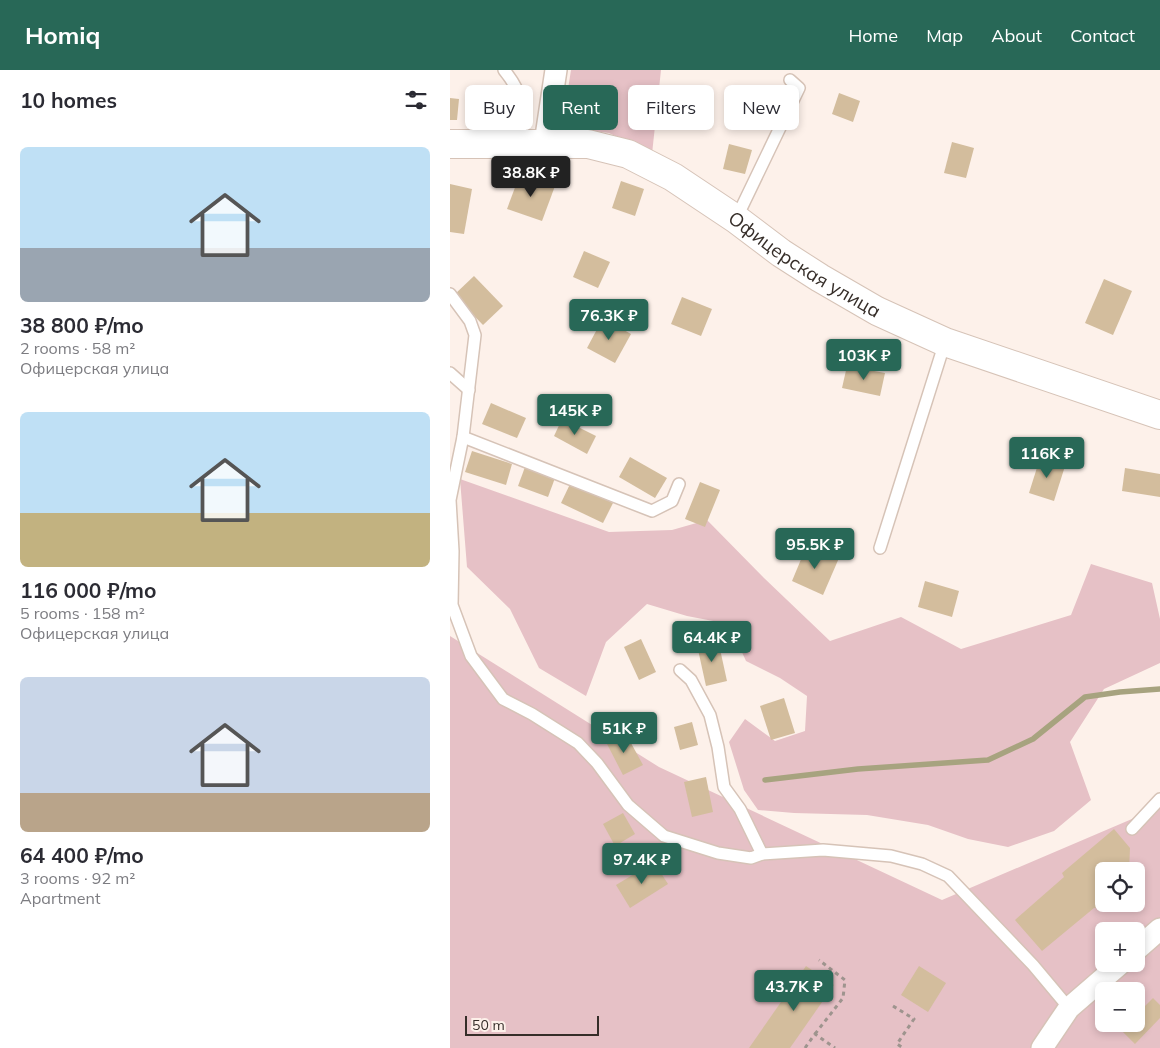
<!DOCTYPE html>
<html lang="en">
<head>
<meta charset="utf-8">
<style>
  :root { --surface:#fff; --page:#f2f2f3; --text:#2b2b33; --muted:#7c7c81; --accent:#286857 }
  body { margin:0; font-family:Mulish,sans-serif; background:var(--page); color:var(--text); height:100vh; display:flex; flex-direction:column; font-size:19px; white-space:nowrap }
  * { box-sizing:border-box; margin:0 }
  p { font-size:16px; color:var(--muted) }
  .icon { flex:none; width:28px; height:28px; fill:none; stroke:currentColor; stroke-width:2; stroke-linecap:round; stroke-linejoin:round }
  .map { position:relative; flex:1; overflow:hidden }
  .sheet { display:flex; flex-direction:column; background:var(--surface); width:450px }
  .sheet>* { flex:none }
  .hud { position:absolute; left:15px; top:15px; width:475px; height:45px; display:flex; gap:10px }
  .controls { position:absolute; left:645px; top:792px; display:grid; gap:10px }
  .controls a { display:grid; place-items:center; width:50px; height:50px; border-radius:8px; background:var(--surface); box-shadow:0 2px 8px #0003; font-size:25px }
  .scale { position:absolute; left:15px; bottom:12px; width:134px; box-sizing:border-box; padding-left:5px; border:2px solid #362e29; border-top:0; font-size:14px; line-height:18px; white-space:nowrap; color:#362e29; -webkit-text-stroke:4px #fdf1ea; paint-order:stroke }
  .price { position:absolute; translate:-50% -42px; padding:0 11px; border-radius:5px; background:var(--accent); color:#fff; font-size:16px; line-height:32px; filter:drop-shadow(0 1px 2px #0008) }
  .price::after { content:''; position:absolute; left:50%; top:30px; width:15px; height:11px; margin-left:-8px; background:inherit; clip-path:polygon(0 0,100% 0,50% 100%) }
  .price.current { background:#222; color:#fff }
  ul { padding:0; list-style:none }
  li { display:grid; align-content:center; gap:10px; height:265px; padding:0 20px }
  li span { display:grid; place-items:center; height:155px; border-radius:8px; color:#555 }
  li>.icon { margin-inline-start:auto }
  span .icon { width:90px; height:90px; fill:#fffc; stroke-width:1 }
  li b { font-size:21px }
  h2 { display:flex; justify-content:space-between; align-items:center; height:60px; padding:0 20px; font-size:21px }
  .pill { padding:0 18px; border-radius:8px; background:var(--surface); box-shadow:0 2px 8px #0003; font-size:18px; line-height:45px }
  .pill.current { background:var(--accent); color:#fff }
  header { display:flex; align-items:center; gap:30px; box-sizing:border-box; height:70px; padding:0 25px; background:var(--accent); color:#fff }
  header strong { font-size:24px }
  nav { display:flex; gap:28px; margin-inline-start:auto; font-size:18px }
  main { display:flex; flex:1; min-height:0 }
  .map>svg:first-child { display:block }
  .green { fill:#e6c1c6; fill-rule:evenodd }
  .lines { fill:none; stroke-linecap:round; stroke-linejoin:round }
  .stream { stroke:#a7a37f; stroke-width:5.5 }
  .building { fill:#d3bd9d }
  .lane-casing { stroke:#d6c3b7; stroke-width:14 }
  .street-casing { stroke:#d6c3b7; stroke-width:24 }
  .secondary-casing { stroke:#d6c3b7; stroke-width:30 }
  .path { stroke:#9e948e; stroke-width:3; stroke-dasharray:4 4; stroke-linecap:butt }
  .lane { stroke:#fff; stroke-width:11 }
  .street { stroke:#fff; stroke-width:21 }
  .secondary { stroke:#fff; stroke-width:28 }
  .labels { text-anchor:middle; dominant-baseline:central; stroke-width:4.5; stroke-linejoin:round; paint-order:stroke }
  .street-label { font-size:19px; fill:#362e29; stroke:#fdf1ea }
</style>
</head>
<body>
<header>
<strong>Homiq</strong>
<nav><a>Home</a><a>Map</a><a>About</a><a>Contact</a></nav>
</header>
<main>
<section class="sheet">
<h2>10 homes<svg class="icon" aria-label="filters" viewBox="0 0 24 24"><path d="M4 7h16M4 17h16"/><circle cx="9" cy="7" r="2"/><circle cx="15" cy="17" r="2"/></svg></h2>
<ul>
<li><span style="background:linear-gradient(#bfe0f5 65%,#9aa5b1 0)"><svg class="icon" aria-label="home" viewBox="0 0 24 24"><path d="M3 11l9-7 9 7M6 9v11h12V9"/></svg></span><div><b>38 800 ₽/mo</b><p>2 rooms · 58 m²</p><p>Офицерская улица</p></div></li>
<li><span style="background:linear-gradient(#bfe0f5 65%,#c2b280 0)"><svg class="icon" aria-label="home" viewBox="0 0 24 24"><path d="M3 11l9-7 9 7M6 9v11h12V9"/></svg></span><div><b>116 000 ₽/mo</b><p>5 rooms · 158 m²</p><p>Офицерская улица</p></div></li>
<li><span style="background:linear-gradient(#c9d6e8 75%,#b9a48a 0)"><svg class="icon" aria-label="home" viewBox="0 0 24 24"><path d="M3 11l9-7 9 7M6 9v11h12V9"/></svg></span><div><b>64 400 ₽/mo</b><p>3 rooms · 92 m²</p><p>Apartment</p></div></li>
</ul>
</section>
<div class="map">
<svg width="710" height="978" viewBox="0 0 710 978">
  <rect width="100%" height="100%" fill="#fdf1ea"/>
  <!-- green -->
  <g class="green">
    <polygon points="121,0 211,0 202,84 159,63 112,57"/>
    <polygon points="10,409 159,462 222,460 257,450 314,508 380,571 451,547 511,579 621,545 641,494 702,513 710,549 710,593 654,619 620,672 641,730 604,761 558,777 518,769 478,755 417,745 344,743 308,740 294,720 279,672 295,649 325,671 355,661 357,626 330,608 296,591 279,554 237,546 197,534 156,572 136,626 89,598 60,539 17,497"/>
    <path d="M0,566L209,697L492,830L710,737V978H0ZM654,801H686V834H654ZM654,861H686V894H654ZM654,921H686V954H654Z"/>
  </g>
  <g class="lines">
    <!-- stream -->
    <polyline class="stream" points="315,710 408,699 538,690 583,669 635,627 670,622 710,619"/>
  </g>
  <!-- building -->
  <g class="building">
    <polygon points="389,23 410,31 403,52 382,44"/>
    <polygon points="0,28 9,29 7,50 0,50"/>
    <polygon points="502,72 524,78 516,108 494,103"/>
    <polygon points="279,74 302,80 295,104 273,99"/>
    <polygon points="70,104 105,116 92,151 57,139"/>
    <polygon points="171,111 194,119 185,146 162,138"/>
    <polygon points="0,114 22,119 14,164 0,162"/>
    <polygon points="134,181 160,192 148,218 123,207"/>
    <polygon points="24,206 53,236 33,255 4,225"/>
    <polygon points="654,209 682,221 663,265 635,253"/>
    <polygon points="232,227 262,239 251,266 221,254"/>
    <polygon points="153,248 181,264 165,293 137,278"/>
    <polygon points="397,296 435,303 430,326 392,318"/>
    <polygon points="41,333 76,348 67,368 32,354"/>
    <polygon points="112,349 146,366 137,384 104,366"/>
    <polygon points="22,381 62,394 56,415 15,402"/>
    <polygon points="180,387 217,408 205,428 169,407"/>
    <polygon points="590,388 615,396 604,431 579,423"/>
    <polygon points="75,397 105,408 98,427 68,416"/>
    <polygon points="675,398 710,404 710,427 672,421"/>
    <polygon points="121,412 163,433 153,453 111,433"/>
    <polygon points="250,412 270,420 255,457 235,449"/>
    <polygon points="357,475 389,488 373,525 342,511"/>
    <polygon points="475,511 509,521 502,547 468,537"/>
    <polygon points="191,569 206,602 189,610 174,577"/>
    <polygon points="268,570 277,611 256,616 247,575"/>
    <polygon points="334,628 345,663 321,670 310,636"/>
    <polygon points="242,652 248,675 230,680 224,657"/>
    <polygon points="175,662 193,695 173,705 156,672"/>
    <polygon points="256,707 263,742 242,747 234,712"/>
    <polygon points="173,743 185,764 165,776 153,754"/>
    <polygon points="664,759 680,778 679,801 654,801 654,834 662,835 644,838 592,881 565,850 614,807 612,803"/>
    <polygon points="204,792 218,814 180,838 166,815"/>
    <polygon points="356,896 384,915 340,978 299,978"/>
    <polygon points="469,896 496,913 478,942 451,925"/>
    <polygon points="703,928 710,935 710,948 685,974 672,961 678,954 686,954 686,945"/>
  </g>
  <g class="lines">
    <!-- lane casing -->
    <g class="lane-casing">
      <g id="lane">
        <path d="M54,0C77,28 72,41 69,74"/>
        <polyline points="286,149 349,18 340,10"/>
        <polyline points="0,224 20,251 25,265 13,367 0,430 3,481 2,535 21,586 53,629 82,644 128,673 147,693 178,735 214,766 268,783 301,788 312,784 373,780 441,786 472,794 498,806 583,895 619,938"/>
        <polyline points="0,303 19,320"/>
        <polyline points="13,367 202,441 222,431 229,414"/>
        <polyline points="430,478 495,272"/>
        <polyline points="230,600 241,610 260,645 268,677 274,717 290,739 312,784"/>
        <polyline points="682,759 710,729"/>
      </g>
    </g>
    <!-- street casing -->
    <g class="street-casing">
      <g id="street">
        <polyline points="95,73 106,0"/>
        <polyline points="686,880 710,859"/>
        <polyline points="592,978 619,938 670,894"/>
      </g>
    </g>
    <!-- secondary casing -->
    <g class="secondary-casing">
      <g id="secondary">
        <path id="s1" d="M0,74H138L178,84L223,107L286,149L331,183L370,208L427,241L495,272L710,345"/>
      </g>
    </g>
    <!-- path -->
    <g class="path">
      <polyline points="443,936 464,949 447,974 453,978"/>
      <polyline points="365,964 393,928 395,910 369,890"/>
      <polyline points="355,978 365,964 385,978"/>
    </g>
    <!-- lane -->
    <use href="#lane" class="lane"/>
    <!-- street -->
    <use href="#street" class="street"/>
    <!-- secondary -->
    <use href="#secondary" class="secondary"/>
  </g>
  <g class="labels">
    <!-- street labels -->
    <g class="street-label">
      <text stroke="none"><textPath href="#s1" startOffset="388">Офицерская улица</textPath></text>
    </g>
  </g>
</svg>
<div class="controls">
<a><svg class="icon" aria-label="locate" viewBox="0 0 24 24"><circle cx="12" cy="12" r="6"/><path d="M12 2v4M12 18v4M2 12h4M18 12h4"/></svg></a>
<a>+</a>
<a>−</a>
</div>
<div class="scale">50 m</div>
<b class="price current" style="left:81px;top:128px">38.8K ₽</b>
<b class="price" style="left:159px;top:271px">76.3K ₽</b>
<b class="price" style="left:414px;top:311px">103K ₽</b>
<b class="price" style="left:125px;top:366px">145K ₽</b>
<b class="price" style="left:597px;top:409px">116K ₽</b>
<b class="price" style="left:365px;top:500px">95.5K ₽</b>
<b class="price" style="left:262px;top:593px">64.4K ₽</b>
<b class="price" style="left:174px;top:684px">51K ₽</b>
<b class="price" style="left:192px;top:815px">97.4K ₽</b>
<b class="price" style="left:344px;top:942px">43.7K ₽</b>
<div class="hud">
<a class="pill">Buy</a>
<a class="pill current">Rent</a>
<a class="pill">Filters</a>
<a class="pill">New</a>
</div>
</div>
</main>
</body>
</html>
